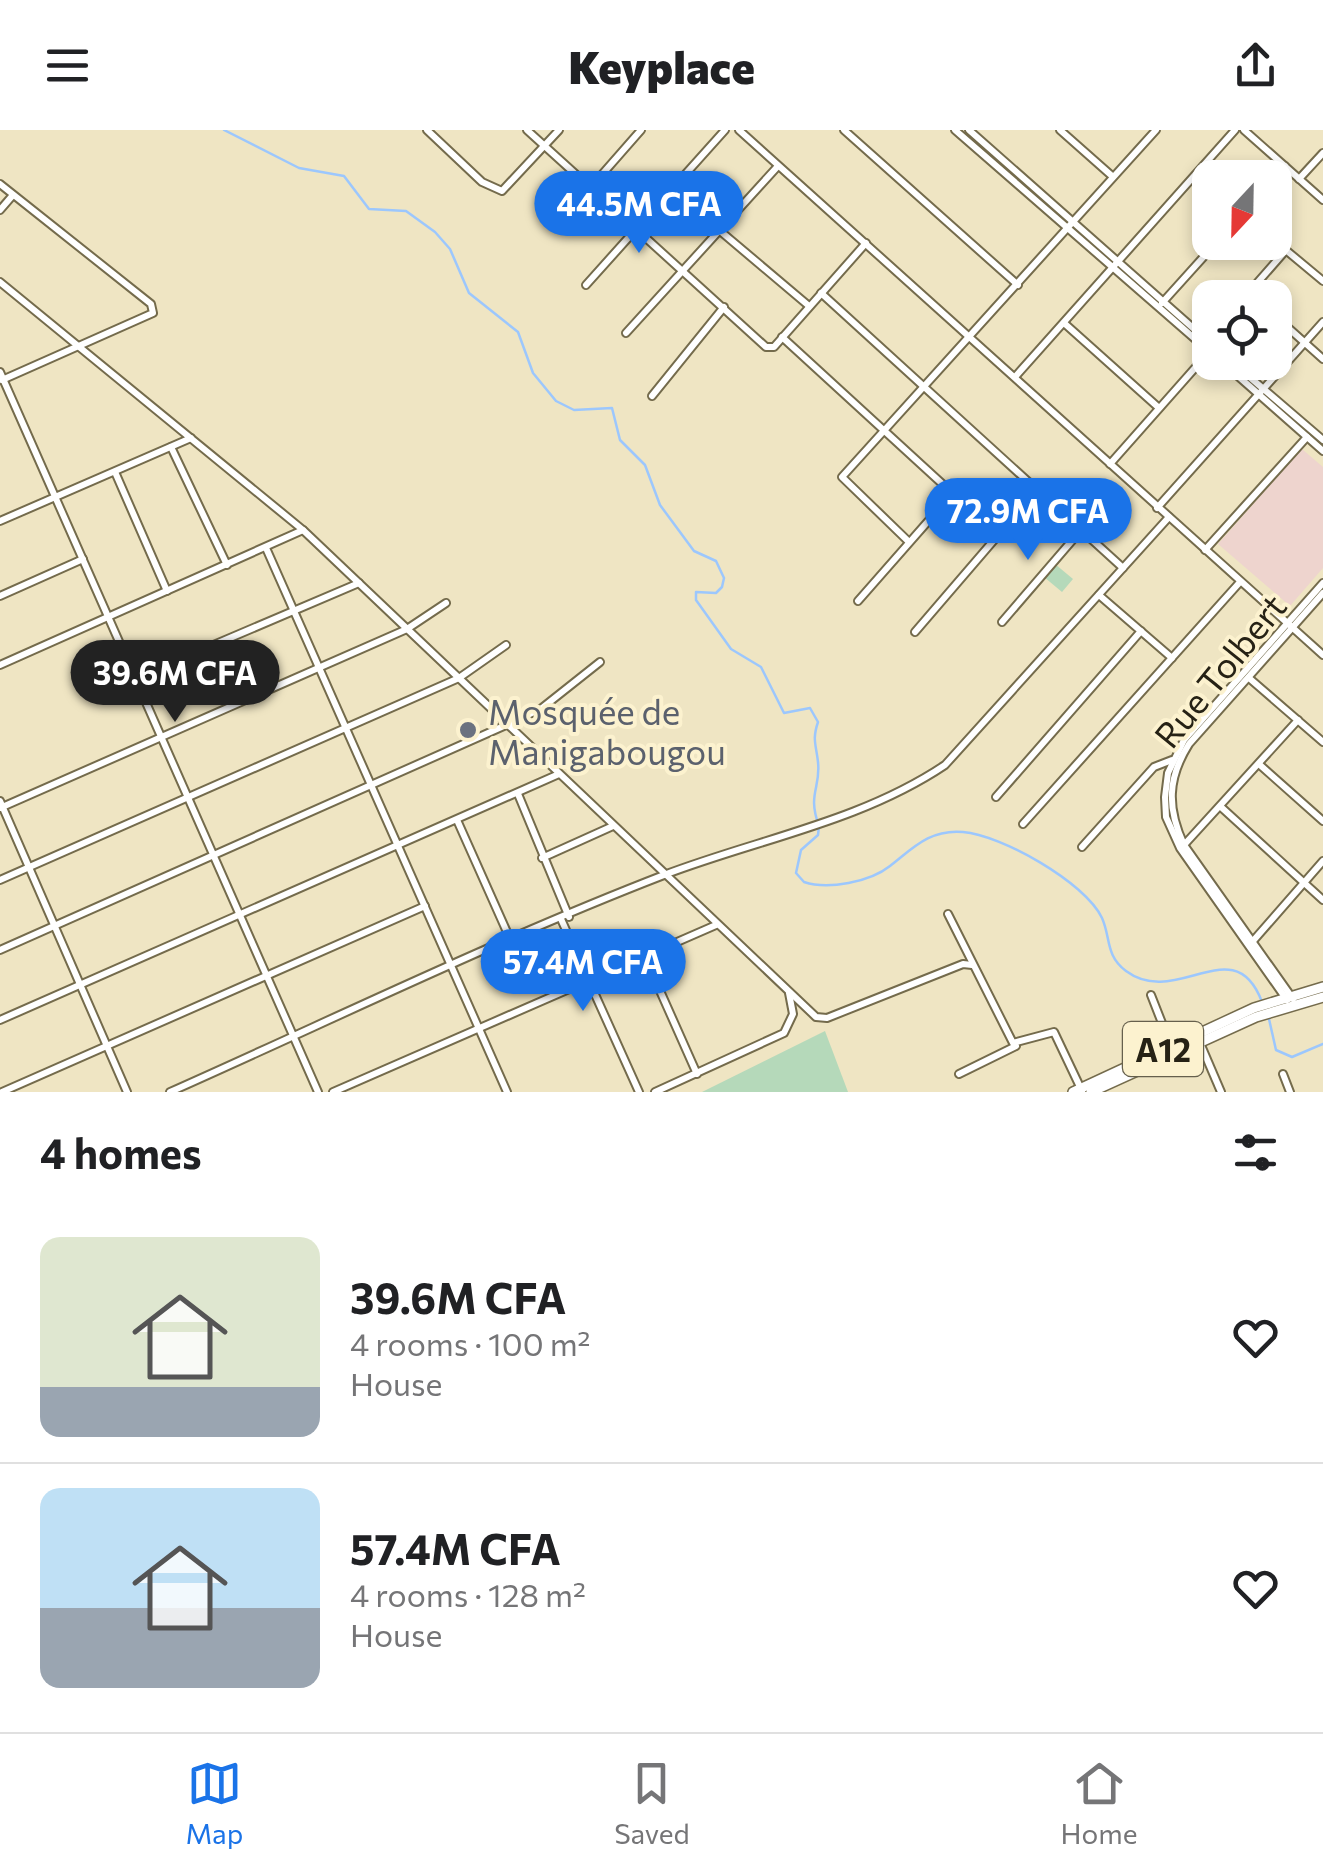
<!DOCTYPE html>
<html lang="en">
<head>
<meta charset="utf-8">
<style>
  :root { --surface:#fff; --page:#f2f2f2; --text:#202124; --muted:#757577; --line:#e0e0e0; --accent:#1a73e8 }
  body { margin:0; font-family:Commissioner,sans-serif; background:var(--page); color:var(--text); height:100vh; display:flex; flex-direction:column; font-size:38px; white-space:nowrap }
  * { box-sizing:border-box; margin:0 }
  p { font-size:32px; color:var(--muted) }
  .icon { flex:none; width:55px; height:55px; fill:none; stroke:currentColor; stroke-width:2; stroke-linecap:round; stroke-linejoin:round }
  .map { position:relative; height:962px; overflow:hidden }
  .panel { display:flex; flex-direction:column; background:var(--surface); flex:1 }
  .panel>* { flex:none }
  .needle { width:65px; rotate:202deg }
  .controls { position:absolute; left:1192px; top:30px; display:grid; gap:20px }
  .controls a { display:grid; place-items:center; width:100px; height:100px; border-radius:20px; background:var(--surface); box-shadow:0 5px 15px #0003; font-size:50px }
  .price { position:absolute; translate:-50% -85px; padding:0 22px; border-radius:35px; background:var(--accent); color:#fff; font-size:32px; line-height:65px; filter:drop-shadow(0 2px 5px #0008) }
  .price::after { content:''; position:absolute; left:50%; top:60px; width:30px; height:22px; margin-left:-15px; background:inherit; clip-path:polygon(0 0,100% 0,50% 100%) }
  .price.selected { background:#222; color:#fff }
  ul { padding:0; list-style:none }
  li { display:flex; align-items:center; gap:30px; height:250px; padding:0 40px }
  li+li { border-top:2px solid var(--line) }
  li span { display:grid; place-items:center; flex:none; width:280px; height:200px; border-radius:20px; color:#555 }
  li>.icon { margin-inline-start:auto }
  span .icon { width:120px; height:120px; fill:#fffc; stroke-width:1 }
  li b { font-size:42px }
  h2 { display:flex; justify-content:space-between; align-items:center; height:120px; padding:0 40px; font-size:42px }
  header { display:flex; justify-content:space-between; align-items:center; height:130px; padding:0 40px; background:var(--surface); font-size:45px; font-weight:800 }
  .menu { display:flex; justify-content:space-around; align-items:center; height:140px; border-top:2px solid var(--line); background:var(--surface); font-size:28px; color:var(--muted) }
  .menu a { display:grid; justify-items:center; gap:5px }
  .menu .selected { color:var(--accent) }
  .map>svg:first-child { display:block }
  .education { fill:#eed4ce }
  .green { fill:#b5d9ba }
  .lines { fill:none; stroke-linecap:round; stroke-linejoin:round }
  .stream { stroke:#9cc7fd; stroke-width:2.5 }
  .minor-casing { stroke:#746b4c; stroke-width:10 }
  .major-casing { stroke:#746b4c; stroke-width:12 }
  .minor { stroke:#fff; stroke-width:6 }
  .major { stroke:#fff; stroke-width:9 }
  .worship-dot { fill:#6b7280; stroke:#fcf2cf; stroke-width:4 }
  .labels { text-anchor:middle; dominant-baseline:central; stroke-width:8; stroke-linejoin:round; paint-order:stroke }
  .shield { fill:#fcf2cf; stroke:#66604d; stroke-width:2.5 }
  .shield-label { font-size:32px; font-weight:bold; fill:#262215 }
  .street-label { font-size:35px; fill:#262215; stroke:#fcf2cf }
  .worship-label { font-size:35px; fill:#5b616d; stroke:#fcf2cf; text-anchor:start }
</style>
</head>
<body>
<header><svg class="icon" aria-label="menu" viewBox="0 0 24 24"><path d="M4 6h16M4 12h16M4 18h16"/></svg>Keyplace<svg class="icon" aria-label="share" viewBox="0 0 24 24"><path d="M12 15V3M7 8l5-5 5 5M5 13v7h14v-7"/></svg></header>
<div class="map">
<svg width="1323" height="962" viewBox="0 0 1323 962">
  <rect width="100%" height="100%" fill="#efe5c3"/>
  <!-- education -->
  <polygon class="education" points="1302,319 1323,337 1323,438 1290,476 1218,414"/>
  <!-- green -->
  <g class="green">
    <polygon points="1055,434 1073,449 1062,462 1044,447"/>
    <polygon points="825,901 848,962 702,962"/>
  </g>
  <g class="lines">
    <!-- stream -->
    <g class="stream">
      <path d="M224,0L299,38L344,46L369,79L406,81L435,102L450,119L469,163L518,202L533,243L556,271L574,280L612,278L620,310L645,335L660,375L694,421L716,431L724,448L722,457L716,463L696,462V470L731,519L761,537L784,583L810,578L818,592C812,610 816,614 818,632C821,658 807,664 819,696L818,705L801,720L796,743L804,752C828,760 870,752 890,736C913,718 930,699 963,702C1001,705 1085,752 1102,788C1111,808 1105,825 1126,841C1177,879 1234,798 1262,872"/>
      <polyline points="1269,889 1276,920 1292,927 1323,914"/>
    </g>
    <!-- minor casing -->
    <g class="minor-casing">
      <g id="minor">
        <polyline points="427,0 482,52 502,61 559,0"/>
        <polyline points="527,0 766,217 774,217 866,113"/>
        <polyline points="739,0 1323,525"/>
        <polyline points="844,0 1018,155"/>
        <polyline points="955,0 1210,222"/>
        <polyline points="969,0 1210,213"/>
        <polyline points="1060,0 1112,46"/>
        <polyline points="1244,0 1323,70"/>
        <polyline points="1275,48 1285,36"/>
        <polyline points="1299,49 1323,23"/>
        <polyline points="0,54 151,174 153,183 2,250"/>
        <polyline points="591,57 641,0"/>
        <polyline points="0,80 13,65"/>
        <polyline points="719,100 809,176"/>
        <polyline points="1275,111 1323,151"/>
        <polyline points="0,152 303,400 816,887 827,888 963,834 972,835"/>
        <polyline points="586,155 725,0"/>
        <polyline points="821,163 1123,438"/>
        <polyline points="1244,168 1286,120"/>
        <polyline points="1162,173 1217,112"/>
        <polyline points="1275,186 1323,229"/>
        <polyline points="1064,193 1159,278"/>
        <polyline points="626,203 778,36"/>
        <polyline points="782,207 997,404"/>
        <polyline points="1222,232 1323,321"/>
        <polyline points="1232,232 1323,310"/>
        <polyline points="0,242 318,962"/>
        <polyline points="1015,247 1235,0"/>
        <polyline points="652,266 724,177"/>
        <polyline points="171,317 227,435"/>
        <polyline points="1110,334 1210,221"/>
        <polyline points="115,342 167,461"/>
        <polyline points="1157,378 1323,192"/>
        <polyline points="0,391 191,308"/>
        <polyline points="908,411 842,347 1156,0"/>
        <polyline points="266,418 507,962"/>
        <polyline points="1205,420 1307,307"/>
        <polyline points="1099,465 1172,528"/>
        <polyline points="0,466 83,429"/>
        <polyline points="858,471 952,364"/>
        <polyline points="1002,492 1082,399"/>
        <polyline points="915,502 1037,360"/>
        <polyline points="0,535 303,400"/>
        <polyline points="136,548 359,453"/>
        <polyline points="1249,548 1323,612"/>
        <polyline points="1260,635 1323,691"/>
        <polyline points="518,664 569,787"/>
        <polyline points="996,667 1141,501"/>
        <polyline points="0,671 127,962"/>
        <polyline points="1221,677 1323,770"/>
        <polyline points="0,678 407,499 446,473"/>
        <polyline points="457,690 511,811"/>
        <polyline points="1023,694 1240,452"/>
        <polyline points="1184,715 1298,590"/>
        <polyline points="1082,717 1154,637 1172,630"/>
        <polyline points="542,728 613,696"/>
        <polyline points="0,750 459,548 506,515"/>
        <polyline points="948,784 1013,913 1054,902 1082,961"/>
        <polyline points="561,789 639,962"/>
        <polyline points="1253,811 1323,731"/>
        <polyline points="0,820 515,591 542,578 600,532"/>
        <polyline points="645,827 697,944"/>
        <polyline points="1151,865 1171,916"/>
        <path d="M1293,869L1184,715C1167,678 1167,649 1189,614L1323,463"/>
        <polyline points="1287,870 1180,718 1166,687 1165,667 1168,643 1184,610 1323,453"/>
        <polyline points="0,890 559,644"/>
        <polyline points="1200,913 1221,962"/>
        <polyline points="959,944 1016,916"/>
        <polyline points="1283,944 1290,962"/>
        <polyline points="2,962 425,776"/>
        <path d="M170,962C334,889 496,810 664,745C758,709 860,692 945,635L1169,387"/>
        <polyline points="333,962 716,795"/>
        <polyline points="655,962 784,903 793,884 789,863"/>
      </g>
    </g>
    <!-- major casing -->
    <g class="major-casing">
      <g id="major">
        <polyline points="1073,962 1254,878 1323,857"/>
        <polyline points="1091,962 1256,887 1323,867"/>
      </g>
    </g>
    <!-- minor -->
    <use href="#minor" class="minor"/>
    <!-- major -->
    <use href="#major" class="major"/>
  </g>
  <!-- markers -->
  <circle class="worship-dot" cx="468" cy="600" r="10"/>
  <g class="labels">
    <!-- shield labels -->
    <rect class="shield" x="1123" y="892" width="80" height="54" rx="8"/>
    <g class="shield-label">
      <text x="1163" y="919">A12</text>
    </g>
    <!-- street labels -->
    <g class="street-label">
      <text transform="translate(1219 540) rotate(-51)">Rue Tolbert</text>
    </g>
    <!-- worship labels -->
    <g class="worship-label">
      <text x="488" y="580">Mosquée de<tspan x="488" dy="40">Manigabougou</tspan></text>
    </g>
  </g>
</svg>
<div class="controls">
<a><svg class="needle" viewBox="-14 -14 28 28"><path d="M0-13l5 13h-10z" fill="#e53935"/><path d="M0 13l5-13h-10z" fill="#757577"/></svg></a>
<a><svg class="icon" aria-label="locate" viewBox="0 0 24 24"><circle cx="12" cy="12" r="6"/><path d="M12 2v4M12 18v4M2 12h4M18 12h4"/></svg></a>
</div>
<b class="price" style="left:639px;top:126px">44.5M CFA</b>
<b class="price" style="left:1028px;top:433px">72.9M CFA</b>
<b class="price selected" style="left:175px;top:595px">39.6M CFA</b>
<b class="price" style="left:583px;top:884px">57.4M CFA</b>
</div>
<section class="panel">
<h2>4 homes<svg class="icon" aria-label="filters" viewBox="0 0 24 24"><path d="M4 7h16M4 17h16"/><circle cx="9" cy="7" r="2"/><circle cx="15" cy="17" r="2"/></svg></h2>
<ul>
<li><span style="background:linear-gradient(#dfe7d0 75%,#9aa5b1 0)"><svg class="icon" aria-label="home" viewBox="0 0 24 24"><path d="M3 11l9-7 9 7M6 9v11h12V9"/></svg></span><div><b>39.6M CFA</b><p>4 rooms · 100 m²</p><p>House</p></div><svg class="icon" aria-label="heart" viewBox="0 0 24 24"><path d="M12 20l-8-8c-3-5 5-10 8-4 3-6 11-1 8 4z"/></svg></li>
<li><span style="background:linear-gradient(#bfe0f5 60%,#9aa5b1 0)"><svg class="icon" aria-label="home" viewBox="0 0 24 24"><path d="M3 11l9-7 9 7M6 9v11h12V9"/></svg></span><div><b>57.4M CFA</b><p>4 rooms · 128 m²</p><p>House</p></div><svg class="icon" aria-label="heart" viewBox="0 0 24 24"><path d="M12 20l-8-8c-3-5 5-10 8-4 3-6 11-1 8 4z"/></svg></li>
</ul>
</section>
<nav class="menu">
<a class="selected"><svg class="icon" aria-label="map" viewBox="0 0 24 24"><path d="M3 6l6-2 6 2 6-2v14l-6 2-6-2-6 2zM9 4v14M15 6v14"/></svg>Map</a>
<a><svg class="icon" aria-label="saved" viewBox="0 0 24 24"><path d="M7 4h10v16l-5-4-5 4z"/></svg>Saved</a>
<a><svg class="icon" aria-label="home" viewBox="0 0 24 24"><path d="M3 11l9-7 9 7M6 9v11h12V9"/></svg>Home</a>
</nav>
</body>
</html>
